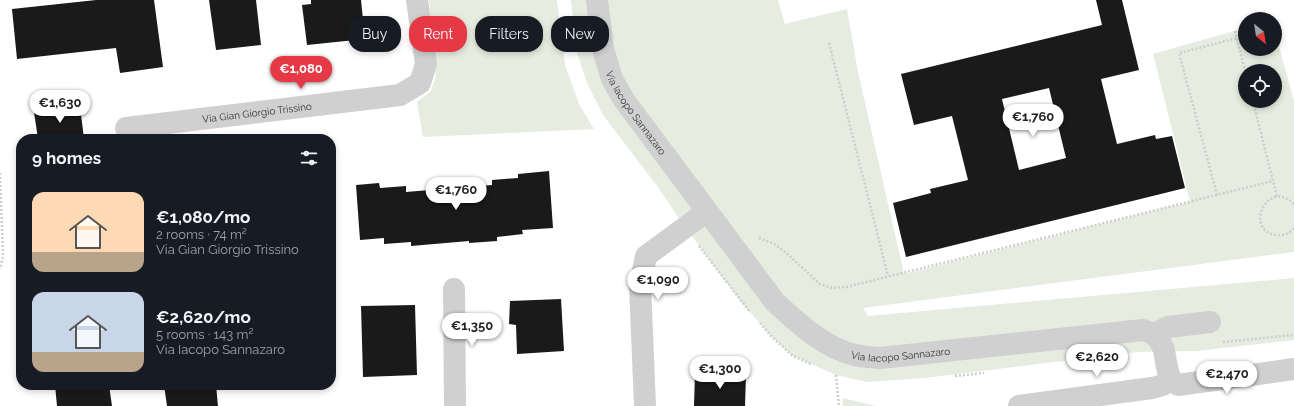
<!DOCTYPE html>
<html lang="en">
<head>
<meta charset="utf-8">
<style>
  :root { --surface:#171b24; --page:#20242c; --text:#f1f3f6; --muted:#9ea1a6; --accent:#e63946 }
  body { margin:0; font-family:Raleway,sans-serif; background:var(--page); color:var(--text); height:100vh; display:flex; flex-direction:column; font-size:15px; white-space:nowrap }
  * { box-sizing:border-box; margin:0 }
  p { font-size:13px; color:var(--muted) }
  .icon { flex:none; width:22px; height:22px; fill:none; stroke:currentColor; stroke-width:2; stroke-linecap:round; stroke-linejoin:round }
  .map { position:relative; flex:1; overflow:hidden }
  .sheet { position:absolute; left:16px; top:134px; width:320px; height:256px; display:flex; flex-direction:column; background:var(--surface); border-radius:16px; box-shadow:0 2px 6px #0003 }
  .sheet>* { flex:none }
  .guide { position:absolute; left:348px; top:16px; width:380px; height:36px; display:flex; gap:8px }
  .needle { width:26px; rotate:150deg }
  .controls { position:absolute; left:1238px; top:12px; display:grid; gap:8px }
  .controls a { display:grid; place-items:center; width:44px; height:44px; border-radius:50%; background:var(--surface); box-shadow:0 2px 6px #0003; font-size:20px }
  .price { position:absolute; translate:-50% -34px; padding:0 9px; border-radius:14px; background:#fff; color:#222; font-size:13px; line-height:26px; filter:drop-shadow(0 1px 2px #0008) }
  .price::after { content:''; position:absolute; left:50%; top:24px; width:12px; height:9px; margin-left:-6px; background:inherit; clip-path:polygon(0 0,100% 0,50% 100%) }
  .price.on { background:var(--accent); color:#fff }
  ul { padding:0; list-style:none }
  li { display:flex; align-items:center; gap:12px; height:100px; padding:0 16px }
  li span { display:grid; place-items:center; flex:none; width:112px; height:80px; border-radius:12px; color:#555 }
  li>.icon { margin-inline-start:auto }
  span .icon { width:48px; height:48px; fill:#fffc; stroke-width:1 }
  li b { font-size:17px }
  h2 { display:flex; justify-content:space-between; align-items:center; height:48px; padding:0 16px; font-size:17px }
  .chip { padding:0 14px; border-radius:16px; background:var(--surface); box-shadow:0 2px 6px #0003; font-size:14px; line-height:36px }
  .chip.on { background:var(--accent); color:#fff }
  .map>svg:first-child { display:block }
  .green { fill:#e6ecdf; fill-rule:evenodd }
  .building { fill:#1a1a1a; fill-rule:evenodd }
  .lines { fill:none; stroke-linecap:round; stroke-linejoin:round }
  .path { stroke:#cdcdcd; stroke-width:2.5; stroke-dasharray:2 2; stroke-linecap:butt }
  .minor { stroke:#d0d0d0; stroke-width:22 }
  .labels { text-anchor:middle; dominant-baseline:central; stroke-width:4; stroke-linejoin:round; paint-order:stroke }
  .street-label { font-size:10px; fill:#333; stroke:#fff }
</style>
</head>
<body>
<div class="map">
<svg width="1294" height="406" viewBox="0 0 1294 406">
  <rect width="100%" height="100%" fill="#fff"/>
  <!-- green -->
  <g class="green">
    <polygon points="429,0 557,0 565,65 579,104 594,129 423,137 417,102 431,91 436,76"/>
    <path d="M571,0H778L785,24L847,9L858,72L904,274L1190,202L1153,54L1245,28V49H1275V32L1294,101V252L863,308L868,316L1294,278V340L1196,351L1136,352L925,378L867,382L836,375L793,356L772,337L742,303L685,227L657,186L603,115L587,83L577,52ZM1245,71H1275V101H1245Z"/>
    <polygon points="842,398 876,406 843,406"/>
  </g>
  <!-- building -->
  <g class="building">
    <polygon points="96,0 154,0 163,67 120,73 116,48 17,59 12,9"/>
    <polygon points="209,0 256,0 261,45 216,50"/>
    <polygon points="311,0 361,0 365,39 307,45 302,5 311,4"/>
    <path d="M1096,0H1122L1139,70L1101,79L1117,144L1155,135L1156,139L1172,136L1185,188L906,257L893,203L931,193L930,189L968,180L952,116L914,125L901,74L1102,25ZM1049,88L1066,158L1019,170L1002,99Z"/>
    <polygon points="80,106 84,139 38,139 34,112"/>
    <polygon points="549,171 553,228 522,230 523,234 497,237 497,241 469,243 469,241 411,246 411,242 384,244 384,238 360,240 356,185 379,183 380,188 406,186 406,192 430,190 492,185 492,180 518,178 518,174"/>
    <polygon points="561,299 564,351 517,354 516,325 509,324 510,301"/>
    <polygon points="415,305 417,375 363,377 361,306"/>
    <polygon points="695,373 746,374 745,406 694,406"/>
    <polygon points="55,385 109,385 112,406 57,406"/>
    <polygon points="164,385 216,385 218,406 167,406"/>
  </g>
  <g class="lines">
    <!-- path -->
    <g class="path">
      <polyline points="1235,31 1245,71"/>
      <polyline points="829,43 888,276"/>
      <polyline points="1253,101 1277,197"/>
      <polyline points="0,173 3,256 0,269"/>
      <polyline points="1217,195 1179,53 1237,38"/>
      <path d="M1294,204C1267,177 1243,232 1277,235C1284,236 1290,233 1294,228"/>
      <polyline points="759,238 774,244 784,251 820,284 832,288 846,287 1273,181"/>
      <polyline points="699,246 750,312"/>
      <polyline points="760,323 772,337 793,356 811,364"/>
      <polyline points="1223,342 1294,335"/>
      <polyline points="836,375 839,406"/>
      <polyline points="955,376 984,373"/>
    </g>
    <!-- minor -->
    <g class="minor">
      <path id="s1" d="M597,0L603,49L612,79L624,100L775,302C798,323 824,348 855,355C863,357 872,357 880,358L1143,330L1154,334L1168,327L1210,322"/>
      <path id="s2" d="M126,128L400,95L420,83L426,64L417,0"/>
      <polyline points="454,289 455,406"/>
      <polyline points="1171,379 1178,385 1294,369"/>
      <polyline points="645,406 640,285 646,256 706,212"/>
      <path d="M1019,406L1152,388L1163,385L1171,379C1162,361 1170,351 1154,334"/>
    </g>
  </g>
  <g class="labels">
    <!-- street labels -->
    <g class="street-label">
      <text stroke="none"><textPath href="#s2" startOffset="132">Via Gian Giorgio Trissino</textPath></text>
      <text stroke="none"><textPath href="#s1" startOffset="122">Via Iacopo Sannazaro</textPath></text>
      <text stroke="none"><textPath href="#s1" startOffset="500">Via Iacopo Sannazaro</textPath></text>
    </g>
  </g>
</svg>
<div class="controls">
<a><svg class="needle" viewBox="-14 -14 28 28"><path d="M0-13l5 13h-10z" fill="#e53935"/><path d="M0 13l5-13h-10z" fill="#9ea1a6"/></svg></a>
<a><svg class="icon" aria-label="locate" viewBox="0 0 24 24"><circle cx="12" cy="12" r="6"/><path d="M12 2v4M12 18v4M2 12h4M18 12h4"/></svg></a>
</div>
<b class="price on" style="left:301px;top:90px">€1,080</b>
<b class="price" style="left:60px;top:124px">€1,630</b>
<b class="price" style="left:1033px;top:138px">€1,760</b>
<b class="price" style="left:456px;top:211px">€1,760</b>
<b class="price" style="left:658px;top:301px">€1,090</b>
<b class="price" style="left:472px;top:347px">€1,350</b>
<b class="price" style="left:1097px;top:378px">€2,620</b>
<b class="price" style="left:720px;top:390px">€1,300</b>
<b class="price" style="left:1227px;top:395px">€2,470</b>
<div class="guide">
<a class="chip">Buy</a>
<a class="chip on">Rent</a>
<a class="chip">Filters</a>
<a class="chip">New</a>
</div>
<section class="sheet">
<h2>9 homes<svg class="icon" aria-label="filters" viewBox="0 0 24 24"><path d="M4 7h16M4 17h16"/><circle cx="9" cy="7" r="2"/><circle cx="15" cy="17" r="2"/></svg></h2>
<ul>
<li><span style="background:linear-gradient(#ffd9b3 75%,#b9a48a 0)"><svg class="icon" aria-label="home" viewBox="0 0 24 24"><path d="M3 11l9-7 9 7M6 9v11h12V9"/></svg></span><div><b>€1,080/mo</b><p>2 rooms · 74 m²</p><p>Via Gian Giorgio Trissino</p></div></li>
<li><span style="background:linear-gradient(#c9d6e8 75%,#b9a48a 0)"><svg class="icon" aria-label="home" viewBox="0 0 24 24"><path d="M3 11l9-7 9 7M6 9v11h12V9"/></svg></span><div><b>€2,620/mo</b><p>5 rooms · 143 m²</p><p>Via Iacopo Sannazaro</p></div></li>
</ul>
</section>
</div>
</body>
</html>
